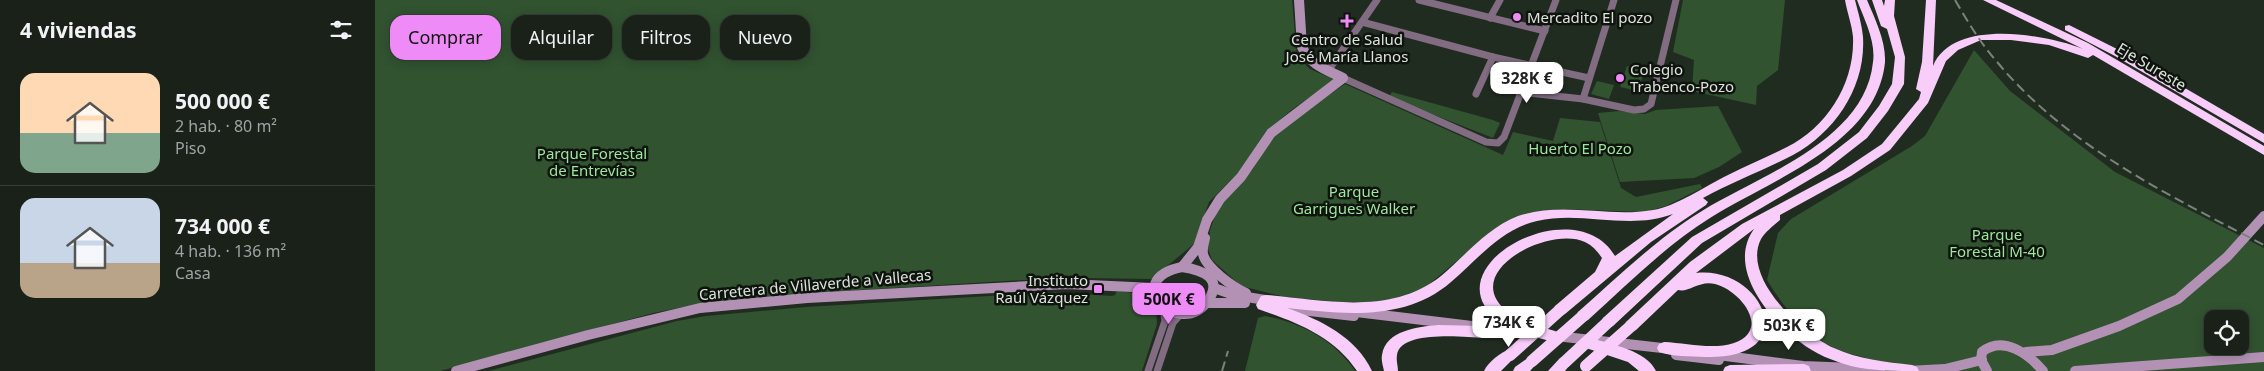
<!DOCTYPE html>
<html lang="es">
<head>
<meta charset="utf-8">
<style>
  :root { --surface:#192119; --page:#222922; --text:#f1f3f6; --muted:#9fa3a2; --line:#373e38; --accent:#ef8bf6 }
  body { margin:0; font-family:"Noto Sans",sans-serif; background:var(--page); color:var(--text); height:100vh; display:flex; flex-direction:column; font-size:19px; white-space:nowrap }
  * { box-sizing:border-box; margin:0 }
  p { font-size:16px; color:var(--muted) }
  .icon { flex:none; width:28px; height:28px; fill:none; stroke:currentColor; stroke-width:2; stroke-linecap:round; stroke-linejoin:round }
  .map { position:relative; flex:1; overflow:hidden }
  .side { display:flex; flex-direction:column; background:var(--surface); width:375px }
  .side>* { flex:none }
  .top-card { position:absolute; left:15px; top:15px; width:475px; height:45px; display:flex; gap:10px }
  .fabs { position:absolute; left:1829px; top:310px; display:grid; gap:10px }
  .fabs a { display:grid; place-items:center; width:45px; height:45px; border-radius:10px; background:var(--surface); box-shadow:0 2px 12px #0003,0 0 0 1px var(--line); font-size:25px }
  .price { position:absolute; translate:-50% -42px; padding:0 11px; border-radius:10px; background:#fff; color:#222; font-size:16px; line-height:32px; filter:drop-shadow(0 1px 2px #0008) }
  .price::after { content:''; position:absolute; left:50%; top:30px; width:15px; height:11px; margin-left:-8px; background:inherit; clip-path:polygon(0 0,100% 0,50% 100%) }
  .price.on { background:var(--accent); color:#111 }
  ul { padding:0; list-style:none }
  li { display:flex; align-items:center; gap:15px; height:125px; padding:0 20px }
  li+li { border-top:1px solid var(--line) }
  li span { display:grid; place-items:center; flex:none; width:140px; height:100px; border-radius:15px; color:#555 }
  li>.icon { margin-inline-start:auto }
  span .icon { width:60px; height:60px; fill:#fffc; stroke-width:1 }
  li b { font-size:21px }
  h2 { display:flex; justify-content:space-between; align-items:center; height:60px; padding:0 20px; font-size:21px }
  .chip { padding:0 18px; border-radius:15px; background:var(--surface); box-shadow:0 2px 12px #0003,0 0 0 1px var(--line); font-size:18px; line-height:45px }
  .chip.on { background:var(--accent); color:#111 }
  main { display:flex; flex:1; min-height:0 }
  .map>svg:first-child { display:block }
  .green { fill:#315330; fill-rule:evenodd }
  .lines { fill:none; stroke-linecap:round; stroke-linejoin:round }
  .street { stroke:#816c82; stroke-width:7 }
  .secondary { stroke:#b391b5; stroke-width:10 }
  .highway { fill:#f8cdfa; fill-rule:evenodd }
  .rail { stroke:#7a837a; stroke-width:2; stroke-dasharray:10 5; stroke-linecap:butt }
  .highway-bridge { stroke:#f8cdfa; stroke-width:12 }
  .poi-dot { fill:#ef8bf6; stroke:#0e130e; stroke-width:2 }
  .labels { text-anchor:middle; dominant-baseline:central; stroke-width:5; stroke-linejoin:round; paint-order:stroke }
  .poi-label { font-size:15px; fill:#dce3db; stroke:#0e130e; text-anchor:start }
  .street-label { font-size:15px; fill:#dce3db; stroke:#0e130e }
  .park-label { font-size:15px; fill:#9ee69c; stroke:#0e130e }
</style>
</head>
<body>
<main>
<section class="side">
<h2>4 viviendas<svg class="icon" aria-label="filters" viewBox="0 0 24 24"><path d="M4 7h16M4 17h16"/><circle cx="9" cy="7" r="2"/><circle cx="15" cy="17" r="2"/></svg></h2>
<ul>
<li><span style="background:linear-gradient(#ffd9b3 60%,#7fa58c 0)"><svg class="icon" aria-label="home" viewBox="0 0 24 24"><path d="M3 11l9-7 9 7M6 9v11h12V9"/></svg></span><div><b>500 000 €</b><p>2 hab. · 80 m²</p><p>Piso</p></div></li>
<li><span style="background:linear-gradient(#c9d6e8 65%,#b9a48a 0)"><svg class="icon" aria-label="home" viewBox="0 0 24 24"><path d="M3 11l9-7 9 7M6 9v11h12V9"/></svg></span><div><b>734 000 €</b><p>4 hab. · 136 m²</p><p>Casa</p></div></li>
</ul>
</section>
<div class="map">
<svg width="1889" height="371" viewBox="0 0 1889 371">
  <rect width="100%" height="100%" fill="#212c21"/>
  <!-- green -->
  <g class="green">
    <polygon points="0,0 917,0 922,57 935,69 960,80 919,108 891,131 864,172 834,202 819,244 776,279 712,278 648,280 453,292 330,303 278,313 65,371 0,371"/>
    <polygon points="1308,0 1410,0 1403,70 1382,86 1381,105 1317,91 1319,60 1298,52"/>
    <path d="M1599,50L1635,91L1740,172L1889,248V371H1507L1503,361C1489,357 1472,354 1459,348C1430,334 1408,307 1392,280L1403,233L1416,219L1537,146L1550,136ZM1838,319H1865V346H1838Z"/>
    <polygon points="1252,66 1270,70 1263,91 1245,87"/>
    <polygon points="1222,81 1239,85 1234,99 1216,94"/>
    <polygon points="970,84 1128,155 1138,132 1178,141 1185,118 1225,122 1246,188 1261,197 1325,184 1327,188 1291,206 1270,212 1185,209 1165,211 1140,218 1096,249 1052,286 1032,297 1004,302 963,302 910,297 866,286 837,260 833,249 835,230 841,213 849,200 878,169 893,142 907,127"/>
    <polygon points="1017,92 1118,120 1125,123 1118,138 1014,97"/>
    <polygon points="1343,106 1367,152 1344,167 1319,178 1245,182 1223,113 1245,111 1270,114 1281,110"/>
    <path d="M742,291C758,292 770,295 781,307L782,324L767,371H113L302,321L331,316L431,307L678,292L737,296L740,295Z"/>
    <path d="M890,316C927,323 959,340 980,371H870L883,318Z"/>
  </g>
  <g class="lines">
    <!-- street -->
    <g class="street">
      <polyline points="1044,0 1170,31"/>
      <polyline points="1115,18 1125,0"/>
      <polyline points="987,22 1118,57 1214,78"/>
      <polyline points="953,71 1002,0"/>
      <polyline points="968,78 1111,142 1123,143 1129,137 1181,0"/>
      <polyline points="1145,92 1208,99 1259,110 1269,109 1276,104 1301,0"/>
      <polyline points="1101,94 1118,57"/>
      <polyline points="1208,99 1239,0"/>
      <polyline points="773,371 790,321 788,309"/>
      <polyline points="782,371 798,323 806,314"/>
    </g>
    <!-- secondary -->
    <g class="secondary">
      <path d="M830,238C829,243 827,249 828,254C831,268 858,287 871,293"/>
      <path d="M807,267L823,247L832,220L845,199L866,177L896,133L968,78C952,70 935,65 927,47L924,0"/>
      <path d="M807,267C827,270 850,278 832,302C804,339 744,280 807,267Z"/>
      <polyline points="839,288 859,295 897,301"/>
      <polyline points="833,303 870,303"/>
      <polyline points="899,307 979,316"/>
      <polyline points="973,311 1155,333"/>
      <polyline points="1181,336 1296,349"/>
      <polyline points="1651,352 1677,350 1744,326 1803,299 1852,257 1889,216"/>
      <polyline points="1335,354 1428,366 1505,369"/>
      <polyline points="1301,355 1344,360"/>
      <polyline points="81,371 213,335 325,308 432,298 692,284 779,288"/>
      <polyline points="1532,371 1570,369 1607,360"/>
      <path d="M1612,371L1606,360L1607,352C1628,335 1654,354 1668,371"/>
      <polyline points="1700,371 1889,357"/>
    </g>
    <!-- highway -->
    <g class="highway">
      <path d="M1470,0H1480C1483,12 1487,25 1488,37C1491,87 1460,132 1418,155C1389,170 1357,182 1328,198L1333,202L1331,205L1276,242L1190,314L1185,316L1180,314L1178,310L1180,306L1220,272L1227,258C1222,251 1218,246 1210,242C1174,225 1081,273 1134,313C1147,324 1164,326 1180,331L1182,335L1180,339L1175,341C1158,336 1140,333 1125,322C1051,268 1200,187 1240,256L1298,214C1253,231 1207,210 1162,221C1126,229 1103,259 1076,282C1030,322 968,314 912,308C946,320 981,337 997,371H982C959,336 921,322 883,309L881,305L886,296L891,295C949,300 1016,316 1066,276C1091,255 1112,228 1143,216C1188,201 1233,218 1278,210C1300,207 1332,185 1353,175C1372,165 1392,157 1412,147C1452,127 1480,83 1478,37C1477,25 1472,12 1470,0Z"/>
      <path d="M1482,0H1492C1500,19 1511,41 1510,62C1502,144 1395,180 1335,218C1290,246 1252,285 1213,320L1208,322L1203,320L1201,316L1203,312C1243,277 1281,239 1327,211C1385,175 1490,141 1498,62C1501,41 1489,19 1482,0Z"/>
      <polygon points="1497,0 1507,0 1509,6 1510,0 1520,0 1519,16 1530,57 1529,84 1513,111 1492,138 1451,170 1327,243 1238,326 1233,328 1228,326 1226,322 1228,318 1317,237 1443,164 1484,132 1504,106 1517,84 1520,57 1512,29 1506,26"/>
      <path d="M1551,0H1561L1558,66C1578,18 1670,34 1708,49L1608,0H1621L1713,43L1889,146V155L1718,55L1713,58L1674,45L1636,40H1606L1583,50L1571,61L1553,103L1515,150L1476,176L1405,215V220C1398,226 1390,232 1386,239C1366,278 1428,334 1459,348C1483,359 1511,362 1537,365L1542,367L1544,371C1521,371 1498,371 1476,366C1458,361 1440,354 1425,342C1394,319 1351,268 1379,229L1321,273C1387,265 1432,360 1330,357C1315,356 1298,357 1284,352L1282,348L1284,344L1289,342C1311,343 1338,350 1359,343C1397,330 1365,290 1340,284C1324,280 1314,293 1303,290L1261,330L1256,332L1251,330L1249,326L1251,322L1315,262L1367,224L1468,170L1507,144L1544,99L1546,92L1541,89L1547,62Z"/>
      <polygon points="1694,25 1748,52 1889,134 1889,143 1740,56 1690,30 1690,26"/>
      <path d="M1063,325L1108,326L1113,328L1115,332L1113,336L1108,338C1090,337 1025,330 1022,355C1021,360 1023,366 1023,371H1009C1008,366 1006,360 1007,355C1011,330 1043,327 1063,325Z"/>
      <path d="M1216,338C1237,345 1271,350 1281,371H1264L1253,362L1211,348L1209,344L1211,340Z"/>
      <path d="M1135,349L1140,351L1142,355L1126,371H1109C1113,362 1126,352 1135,349Z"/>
      <polygon points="1157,355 1162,357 1164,361 1155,371 1138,371 1140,367"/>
      <polygon points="1190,356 1195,358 1197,362 1190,371 1173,371 1185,358"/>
      <polygon points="1429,364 1434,366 1436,371 1348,371 1350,367 1355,365"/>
    </g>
    <!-- rail -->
    <g class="rail">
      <path d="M1580,0C1593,22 1606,44 1623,63C1692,146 1795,196 1889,245"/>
      <polyline points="847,371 853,351"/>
    </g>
    <!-- highway-bridge -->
    <g class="highway-bridge">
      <polyline points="1135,355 1185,310"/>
      <polyline points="1157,361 1208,316"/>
      <polyline points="1190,362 1233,322"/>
      <polyline points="1211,366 1256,326"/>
    </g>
  </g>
  <!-- markers -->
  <g class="poi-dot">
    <circle cx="1142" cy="17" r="5"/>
    <path d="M969.5 13.5h5v5h5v5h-5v5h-5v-5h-5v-5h5z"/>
    <circle cx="1245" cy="78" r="5"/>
    <rect x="718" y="284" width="10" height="10" rx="2.5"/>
  </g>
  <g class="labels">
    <!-- poi labels -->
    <g class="poi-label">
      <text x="1152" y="17">Mercadito El pozo</text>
      <text x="972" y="39" text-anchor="middle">Centro de Salud<tspan x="972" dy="17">José María Llanos</tspan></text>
      <text x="1255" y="69">Colegio<tspan x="1255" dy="17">Trabenco-Pozo</tspan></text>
      <text x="713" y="280" text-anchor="end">Instituto<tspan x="713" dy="17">Raúl Vázquez</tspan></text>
    </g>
    <!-- street labels -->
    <g class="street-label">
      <text transform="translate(1777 66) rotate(31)">Eje Sureste</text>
      <text transform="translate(440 284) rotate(-5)">Carretera de Villaverde a Vallecas</text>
    </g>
    <!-- park labels -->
    <g class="park-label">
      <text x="1205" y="148">Huerto El Pozo</text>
      <text x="217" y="153">Parque Forestal<tspan x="217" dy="17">de Entrevías</tspan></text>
      <text x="979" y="191">Parque<tspan x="979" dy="17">Garrigues Walker</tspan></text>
      <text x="1622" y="234">Parque<tspan x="1622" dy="17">Forestal M-40</tspan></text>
    </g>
  </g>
</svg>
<div class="fabs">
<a><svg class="icon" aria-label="locate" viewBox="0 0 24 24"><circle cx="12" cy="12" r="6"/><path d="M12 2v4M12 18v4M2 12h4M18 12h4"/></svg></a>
</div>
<b class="price" style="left:1152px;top:104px">328K €</b>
<b class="price on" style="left:794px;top:325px">500K €</b>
<b class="price" style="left:1134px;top:348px">734K €</b>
<b class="price" style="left:1414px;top:351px">503K €</b>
<div class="top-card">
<a class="chip on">Comprar</a>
<a class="chip">Alquilar</a>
<a class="chip">Filtros</a>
<a class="chip">Nuevo</a>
</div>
</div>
</main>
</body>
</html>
